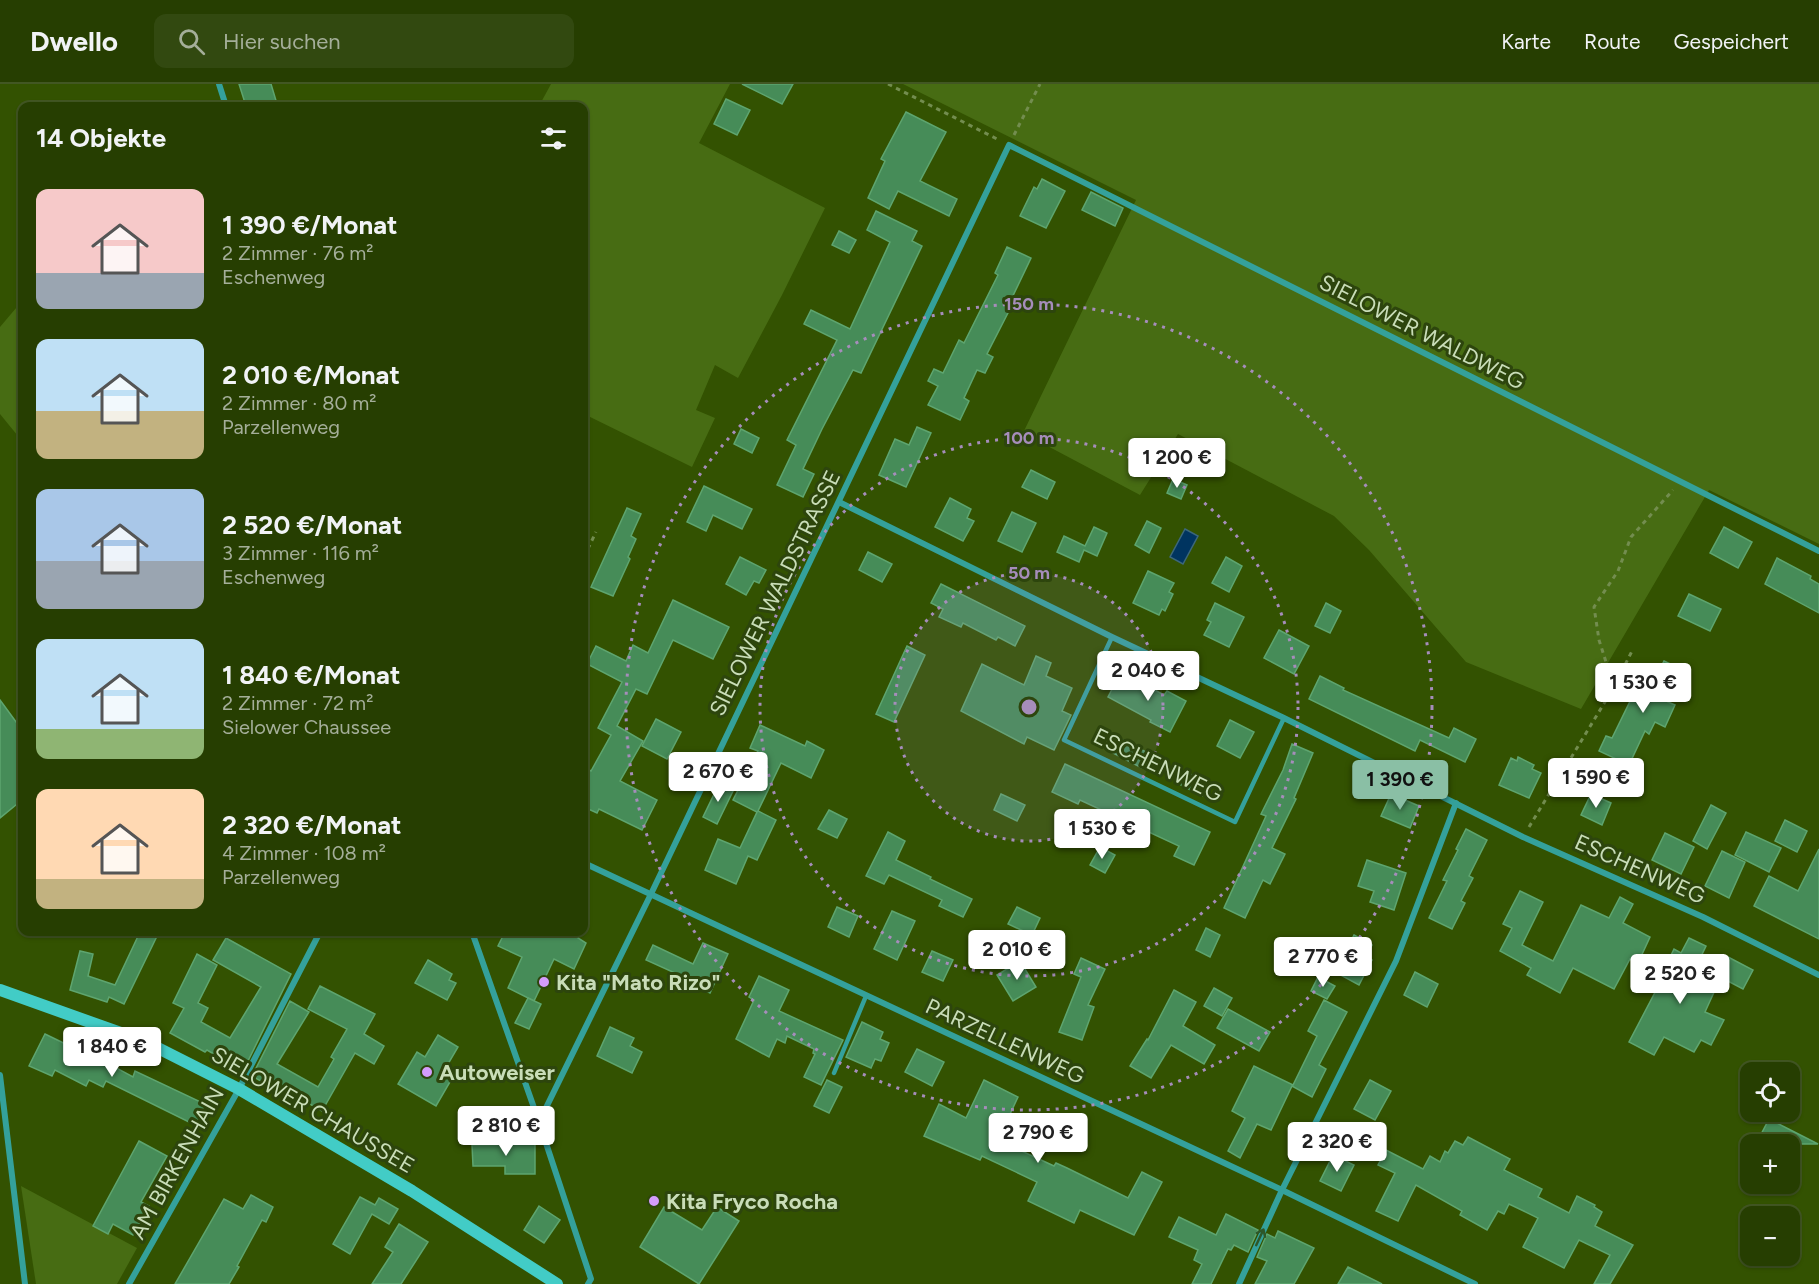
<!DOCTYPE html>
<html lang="de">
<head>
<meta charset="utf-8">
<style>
  :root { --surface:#263e01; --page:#324910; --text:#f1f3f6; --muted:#a4ae99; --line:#425723; --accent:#8abfa5 }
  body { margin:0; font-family:Figtree,sans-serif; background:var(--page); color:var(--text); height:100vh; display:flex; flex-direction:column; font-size:22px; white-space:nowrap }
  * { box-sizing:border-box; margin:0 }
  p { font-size:20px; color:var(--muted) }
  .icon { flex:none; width:33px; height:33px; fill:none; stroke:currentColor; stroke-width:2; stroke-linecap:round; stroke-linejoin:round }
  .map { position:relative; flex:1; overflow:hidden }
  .side { position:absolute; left:18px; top:18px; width:570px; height:834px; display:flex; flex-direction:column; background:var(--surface); border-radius:12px; box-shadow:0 2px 4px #0004,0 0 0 2px var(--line) }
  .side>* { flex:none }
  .tools { position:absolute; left:1740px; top:978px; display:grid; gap:12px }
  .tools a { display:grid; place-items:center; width:60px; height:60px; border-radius:12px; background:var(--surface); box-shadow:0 2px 4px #0004,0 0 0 2px var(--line); font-size:30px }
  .price { position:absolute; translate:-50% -51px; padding:0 14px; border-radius:6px; background:#fff; color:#222; font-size:20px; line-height:39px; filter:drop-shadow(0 2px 3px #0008) }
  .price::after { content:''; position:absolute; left:50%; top:36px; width:18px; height:14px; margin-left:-9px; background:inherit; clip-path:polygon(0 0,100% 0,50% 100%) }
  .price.on { background:var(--accent); color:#111 }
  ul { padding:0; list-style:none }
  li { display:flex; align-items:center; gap:18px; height:150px; padding:0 18px }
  li span { display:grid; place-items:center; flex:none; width:168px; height:120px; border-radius:12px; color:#555 }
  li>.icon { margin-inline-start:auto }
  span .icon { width:72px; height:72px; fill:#fffc; stroke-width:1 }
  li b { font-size:26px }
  h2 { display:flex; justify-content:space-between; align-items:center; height:72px; padding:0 18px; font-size:26px }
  header { display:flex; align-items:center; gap:36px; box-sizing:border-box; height:84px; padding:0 30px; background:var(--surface); border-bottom:2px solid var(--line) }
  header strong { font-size:28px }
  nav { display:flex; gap:33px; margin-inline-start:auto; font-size:21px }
  .search { width:420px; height:54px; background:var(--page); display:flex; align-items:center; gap:15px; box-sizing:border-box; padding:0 21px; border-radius:12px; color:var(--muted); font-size:22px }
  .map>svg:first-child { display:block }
  .green { fill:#476c13 }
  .water { fill:#003460; stroke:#3c677a; stroke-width:1.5 }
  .building { fill:#468c58; stroke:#5ea56f; stroke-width:1.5 }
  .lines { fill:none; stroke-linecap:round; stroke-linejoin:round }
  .path { stroke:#738d4f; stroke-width:3; stroke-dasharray:4.5 4.5; stroke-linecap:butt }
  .service { stroke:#34a19b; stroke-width:4.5 }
  .minor { stroke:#34a19b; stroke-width:6 }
  .secondary { stroke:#42ccc6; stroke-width:12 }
  .oneway { stroke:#2e5729 }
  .ring { fill:none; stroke:#a68dbb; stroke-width:3; stroke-dasharray:3 6 }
  .poi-dot { fill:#d49cfc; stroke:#2d450d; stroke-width:2 }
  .labels { text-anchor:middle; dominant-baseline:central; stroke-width:6; stroke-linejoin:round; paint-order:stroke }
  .street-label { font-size:22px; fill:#c9ddb8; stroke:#2d450d }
  .poi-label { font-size:22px; font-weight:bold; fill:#c9ddb8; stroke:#2d450d; text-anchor:start }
  .centre { fill:#a68dbb; stroke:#2d450d; stroke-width:3 }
  .ring-label { font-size:18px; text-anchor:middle; font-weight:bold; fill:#a68dbb; stroke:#2d450d; stroke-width:6; stroke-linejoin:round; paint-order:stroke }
</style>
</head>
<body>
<header>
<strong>Dwello</strong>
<div class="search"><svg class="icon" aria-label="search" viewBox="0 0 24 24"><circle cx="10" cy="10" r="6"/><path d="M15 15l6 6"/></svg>Hier suchen</div>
<nav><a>Karte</a><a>Route</a><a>Gespeichert</a></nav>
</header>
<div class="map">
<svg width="1819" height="1200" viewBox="0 0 1819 1200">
  <rect width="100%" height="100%" fill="#335201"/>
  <!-- green -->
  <g class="green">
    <polygon points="551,0 730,0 699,59 825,124 782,211 738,294 715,281 696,326 715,334 692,383 584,330 584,22 539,22"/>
    <polygon points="903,0 1819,0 1819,460 1709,406 1581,625 1466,578 1369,466 1334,432 1178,350 1140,411 1023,349 1136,116"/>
    <polygon points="22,217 22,357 0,330 0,243"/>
    <polygon points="21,1102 137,1164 117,1200 36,1200"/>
  </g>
  <!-- water -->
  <polygon class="water" points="1185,445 1198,452 1183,480 1170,473"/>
  <!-- building -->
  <g class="building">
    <polygon points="239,0 271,0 277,20 268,22 246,22"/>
    <polygon points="742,0 793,0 782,20"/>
    <polygon points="726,15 750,26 737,51 714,40"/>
    <polygon points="906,28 946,48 920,97 957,115 949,132 898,107 889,125 868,114 885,77 881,75"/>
    <polygon points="1042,95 1065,107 1046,144 1020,132 1034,103 1037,105"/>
    <polygon points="1091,108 1123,124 1115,142 1082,126"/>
    <polygon points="876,127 917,147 912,157 922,162 861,289 853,286 822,345 803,385 814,390 803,413 777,401 796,361 787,356 837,256 804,240 811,226 850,245 890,158 867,146"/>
    <polygon points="839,147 856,156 849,169 832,161"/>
    <polygon points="1007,163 1031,174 1010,218 1012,219 1009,227 987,270 993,273 985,289 977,286 964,314 969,317 960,336 928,321 938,302 928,297 934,285 943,289 959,256 964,259 998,191 995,189"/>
    <polygon points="917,343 931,349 906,403 879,391 895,355 909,361"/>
    <polygon points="741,345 759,354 752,369 734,360"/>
    <polygon points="1031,386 1055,398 1047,415 1022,403"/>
    <polygon points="1173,395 1187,401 1181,415 1167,409"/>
    <polygon points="704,402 752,425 742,445 713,431 706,447 687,438"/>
    <polygon points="950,414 971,425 967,434 974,437 963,457 935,443"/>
    <polygon points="627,424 641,430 631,452 636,455 628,473 630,475 613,512 591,503"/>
    <polygon points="1012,428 1036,439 1022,468 998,457"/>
    <polygon points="1147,437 1161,444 1149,469 1135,461"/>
    <polygon points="1094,443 1107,449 1097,472 1084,466 1079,478 1057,468 1064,452 1085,462"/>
    <polygon points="1724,443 1752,458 1738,484 1710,469"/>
    <polygon points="868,468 892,480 882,498 859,486"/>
    <polygon points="740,473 766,486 759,499 754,497 746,511 726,500"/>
    <polygon points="1226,473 1242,482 1229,508 1212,499"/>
    <polygon points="1777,474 1811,492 1810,495 1819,500 1819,529 1765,500"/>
    <polygon points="1148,487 1174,499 1169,508 1173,510 1165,527 1162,525 1159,531 1133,519"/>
    <polygon points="941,500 1025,542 1015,562 998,553 996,556 963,539 961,543 939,533 943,525 931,519"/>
    <polygon points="1689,510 1721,525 1710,547 1678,532"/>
    <polygon points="673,516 729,543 713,575 673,556 647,610 636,605 617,642 643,657 620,697 657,716 642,746 599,725 597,729 584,723 584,683 591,687 611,651 598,644 622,598 587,580 596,562 626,577 633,561 648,569"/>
    <polygon points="1215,519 1244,533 1229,563 1204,551 1211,538 1207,536"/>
    <polygon points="1326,519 1341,527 1330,549 1315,542"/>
    <polygon points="1279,546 1309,562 1294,590 1264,574"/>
    <polygon points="907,562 925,571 894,638 876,630"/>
    <polygon points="1036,572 1051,579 1046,592 1072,604 1062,627 1071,631 1054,666 1027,653 1024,660 961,627 982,580 1024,601"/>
    <polygon points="1664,577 1683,586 1668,618 1675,621 1665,643 1655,638 1649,650 1645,647 1629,681 1599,667 1606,652 1612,654 1637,603 1643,606 1650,592 1655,595"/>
    <polygon points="1121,588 1164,611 1167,607 1186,617 1170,648 1150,638 1151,636 1108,613"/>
    <polygon points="1320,592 1344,604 1343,606 1449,654 1454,644 1476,655 1465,678 1420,656 1415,667 1309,615"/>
    <polygon points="0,616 22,646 22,716 0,734"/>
    <polygon points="656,635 681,648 667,675 642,662"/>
    <polygon points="1230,636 1254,648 1240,674 1217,662"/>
    <polygon points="760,641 805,662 807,657 824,666 811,694 781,679 758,727 776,736 757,776 748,772 736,800 705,786 718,755 740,764 757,728 733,716 758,667 750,664"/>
    <polygon points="1119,654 1150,670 1142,684 1111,668"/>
    <polygon points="1292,660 1313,669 1294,714 1296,715 1272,764 1285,770 1270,800 1263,796 1245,834 1224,824 1266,732 1261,730 1283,686"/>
    <polygon points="1518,673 1534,681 1532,685 1541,689 1529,714 1499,701 1511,674 1517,677"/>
    <polygon points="1618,676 1630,682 1617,710 1605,705"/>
    <polygon points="1065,680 1210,748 1194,781 1174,772 1179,762 1080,716 1078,720 1052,708"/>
    <polygon points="1188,689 1209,700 1202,712 1181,701"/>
    <polygon points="720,698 734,705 717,740 703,733"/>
    <polygon points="1001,710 1025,721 1017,737 994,726"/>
    <polygon points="1391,710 1419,722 1410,744 1381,732"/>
    <polygon points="1591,710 1611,719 1602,741 1581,731"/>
    <polygon points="1711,721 1726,729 1707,765 1693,757"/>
    <polygon points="829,726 847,735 837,754 818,745"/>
    <polygon points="1785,736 1807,747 1797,768 1775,757"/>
    <polygon points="1466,745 1487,756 1469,792 1473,794 1461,817 1465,819 1452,845 1429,834 1447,797 1443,796 1458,766 1456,765"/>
    <polygon points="888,748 905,757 896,776 931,793 930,795 972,815 963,833 939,822 942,816 889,791 884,800 866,792"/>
    <polygon points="1746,748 1781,764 1769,788 1735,771"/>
    <polygon points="1665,749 1694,763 1681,790 1652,776"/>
    <polygon points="1100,763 1115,771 1105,789 1090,781"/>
    <polygon points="1819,765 1819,855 1754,822 1769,792 1798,807"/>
    <polygon points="1722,767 1745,778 1729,814 1705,802"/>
    <polygon points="1367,776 1406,789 1394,826 1370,818 1374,807 1358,802"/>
    <polygon points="1520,807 1543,818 1522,861 1553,877 1581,821 1609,834 1620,813 1633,820 1623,839 1650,853 1638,879 1630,875 1614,905 1573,884 1560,909 1527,891 1531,884 1500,867 1512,844 1503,840"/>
    <polygon points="837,823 858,832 849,853 828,843"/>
    <polygon points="1017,823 1040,834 1032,851 1008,840"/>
    <polygon points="892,827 915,837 897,876 874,865"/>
    <polygon points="1206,844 1220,851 1210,873 1196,866"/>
    <polygon points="140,848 159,848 124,920 109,913 107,918 70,906 80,867 93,870 88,892 115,901"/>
    <polygon points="505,848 581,848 578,854 586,859 574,885 554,875 534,917 508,904 522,873 498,862"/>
    <polygon points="1354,851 1372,861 1366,872 1372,876 1359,901 1335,888"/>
    <polygon points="226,854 291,890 243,987 207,966 205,968 170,949 184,924 173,919 197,870 217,881 198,919 208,924 201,938 230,954 261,903 213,876"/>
    <polygon points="1689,854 1706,862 1696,883 1720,895 1705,928 1724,936 1711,961 1701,956 1694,968 1664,953 1654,971 1629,958 1663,893 1661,892 1674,865 1681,869"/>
    <polygon points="703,859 728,870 710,909 685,897 686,894 646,876 653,861 693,880"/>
    <polygon points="932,867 953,876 943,897 922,888"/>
    <polygon points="1728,873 1753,886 1743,905 1718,892"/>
    <polygon points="1081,874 1105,885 1088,921 1094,923 1082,956 1059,948 1081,893 1074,890"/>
    <polygon points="428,876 452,890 449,896 456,899 447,916 415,899"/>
    <polygon points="1020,877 1036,903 1013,917 997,891"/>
    <polygon points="1415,888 1438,900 1427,923 1404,911"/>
    <polygon points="759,892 789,906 779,927 843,956 821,1001 804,993 815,970 813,969 814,965 787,952 785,959 777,955 769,973 736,955 754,916 749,913"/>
    <polygon points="1318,893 1335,902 1327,915 1311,907"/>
    <polygon points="320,902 375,930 364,950 384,962 374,980 355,969 322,1027 289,1008 287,1012 252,992 290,917 309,928 277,980 318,1003 334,975 331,973 347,945 308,925"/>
    <polygon points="1214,904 1232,914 1222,932 1204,922"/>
    <polygon points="1174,906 1196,918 1183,942 1215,961 1204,980 1171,961 1151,994 1130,982 1147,955 1148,956"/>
    <polygon points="528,914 541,920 529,945 515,939"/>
    <polygon points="1324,916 1347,928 1319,981 1326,985 1312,1013 1292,1002 1271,1046 1257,1040 1240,1074 1228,1067 1245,1034 1232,1027 1254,982 1293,1001 1317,952 1308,947"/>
    <polygon points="1228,925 1270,948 1259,967 1217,944"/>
    <polygon points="862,938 883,948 880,955 889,959 881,977 875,975 871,984 846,973"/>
    <polygon points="610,943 634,954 630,962 642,968 632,989 597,972"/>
    <polygon points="45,950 84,969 85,967 133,993 135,987 205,1020 195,1041 106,997 103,1003 89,996 86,1002 55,986 52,992 29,982"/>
    <polygon points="438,951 458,963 445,985 454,991 436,1022 398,1000 417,968 425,973"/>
    <polygon points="917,965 944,978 932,1002 905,988"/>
    <polygon points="827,996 842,1003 829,1029 814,1022"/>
    <polygon points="984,996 1018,1013 998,1056 1054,1082 1056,1079 1067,1084 1128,1114 1142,1088 1162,1098 1134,1151 1080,1126 1074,1139 1028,1117 1037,1098 982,1072 980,1076 924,1052 939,1020 966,1034"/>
    <polygon points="1370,996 1391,1007 1375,1036 1354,1025"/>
    <polygon points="1769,1035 1818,1060 1756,1060"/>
    <polygon points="1468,1053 1510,1075 1504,1086 1542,1105 1538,1113 1569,1129 1577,1112 1595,1121 1594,1123 1602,1128 1595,1142 1633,1161 1610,1200 1594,1200 1610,1171 1579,1156 1564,1184 1523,1163 1538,1134 1509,1120 1504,1130 1498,1127 1487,1146 1460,1131 1462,1127 1416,1101 1398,1137 1376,1127 1395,1089 1378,1081 1386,1066 1423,1085 1430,1072 1440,1078 1445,1067 1448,1069 1455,1057 1463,1061"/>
    <polygon points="139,1057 167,1072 141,1118 149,1122 133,1151 113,1140 108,1150 93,1142"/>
    <polygon points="535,1060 535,1090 505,1090 505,1082 473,1082 472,1061"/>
    <polygon points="1333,1071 1354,1081 1341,1107 1320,1097"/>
    <polygon points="251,1111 273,1123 266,1138 262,1136 237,1182 239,1183 229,1200 175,1200 224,1115 243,1125"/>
    <polygon points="360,1113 375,1121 379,1114 398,1125 389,1140 372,1130 350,1170 333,1160"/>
    <polygon points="539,1122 560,1136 544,1159 524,1146"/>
    <polygon points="664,1123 702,1146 717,1123 739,1137 699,1200 640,1163"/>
    <polygon points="1226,1130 1258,1146 1248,1168 1234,1161 1231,1166 1228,1165 1211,1200 1192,1200 1202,1180 1194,1176 1198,1166 1169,1153 1179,1133 1216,1151"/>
    <polygon points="399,1140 428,1158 401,1200 372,1200 393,1168 385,1163"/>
    <polygon points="1278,1147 1314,1164 1294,1200 1255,1200 1267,1177 1257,1173 1267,1150 1275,1154"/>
    <polygon points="1348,1183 1382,1200 1338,1200"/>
  </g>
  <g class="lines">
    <!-- path -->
    <g class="path">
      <polyline points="888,0 999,56"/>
      <polyline points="1014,51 1040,0"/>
      <polyline points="584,473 596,448"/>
      <polyline points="1614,603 1599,556 1594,523 1618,487 1631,453 1673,406"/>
      <polyline points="1529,743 1614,603 1632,567"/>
    </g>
    <!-- service -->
    <g class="service">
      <polyline points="1112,553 1064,656 1235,738 1284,634"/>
      <polyline points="834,989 866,912"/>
    </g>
    <!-- minor -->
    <g class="minor">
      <polyline points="219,0 226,22"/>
      <polyline points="839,418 1112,553 1284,634 1523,753 1703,833 1819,891"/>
      <polyline points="584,779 1282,1106 1475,1200"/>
      <polyline points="472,848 539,1038 591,1195 588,1200"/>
      <polyline points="0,991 25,1200"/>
      <polyline points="539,1038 651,810 1009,61 1819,467"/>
      <polyline points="129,1200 239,1005 320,848"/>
      <polyline points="1239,1200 1282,1106 1396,877 1456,719"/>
    </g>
    <!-- secondary -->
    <polyline class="secondary" points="0,906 146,958 239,1005 412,1107 557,1200"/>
  </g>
  <!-- one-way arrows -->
  <defs><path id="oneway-shaft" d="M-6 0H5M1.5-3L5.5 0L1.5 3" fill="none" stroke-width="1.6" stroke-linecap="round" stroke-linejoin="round" transform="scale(1.5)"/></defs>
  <use class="oneway" href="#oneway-shaft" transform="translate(1260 1153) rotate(-65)"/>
  <!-- distance rings -->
  <circle cx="1029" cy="623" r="134" fill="#a68dbb" fill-opacity=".12"/>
  <g class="ring">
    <circle cx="1029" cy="623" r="134"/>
    <circle cx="1029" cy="623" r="269"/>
    <circle cx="1029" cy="623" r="403"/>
  </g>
  <!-- markers -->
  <g class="poi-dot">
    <circle cx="544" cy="898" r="6"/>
    <circle cx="427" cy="988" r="6"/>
    <circle cx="654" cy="1117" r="6"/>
  </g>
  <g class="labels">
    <!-- street labels -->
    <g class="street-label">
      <text transform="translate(1422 248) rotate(27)">SIELOWER WALDWEG</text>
      <text transform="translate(775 509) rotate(-64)">SIELOWER WALDSTRASSE</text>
      <text transform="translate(1158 681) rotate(26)">ESCHENWEG</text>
      <text transform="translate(1640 785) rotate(24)">ESCHENWEG</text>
      <text transform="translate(1005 957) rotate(25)">PARZELLENWEG</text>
      <text transform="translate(313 1026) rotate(30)">SIELOWER CHAUSSEE</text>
      <text transform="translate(177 1079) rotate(-61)">AM BIRKENHAIN</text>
    </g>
    <!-- poi labels -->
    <g class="poi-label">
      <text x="556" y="898">Kita "Mato Rizo"</text>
      <text x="439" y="988">Autoweiser</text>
      <text x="666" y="1117">Kita Fryco Rocha</text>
    </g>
  </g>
  <circle cx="1029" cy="623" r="9" class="centre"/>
  <g class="ring-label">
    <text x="1029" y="226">150 m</text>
    <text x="1029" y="360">100 m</text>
    <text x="1029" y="495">50 m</text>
  </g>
</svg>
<div class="tools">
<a><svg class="icon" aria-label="locate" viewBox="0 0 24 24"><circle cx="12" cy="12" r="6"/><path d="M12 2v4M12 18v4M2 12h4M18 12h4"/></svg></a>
<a>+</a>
<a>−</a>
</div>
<b class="price" style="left:1177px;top:405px">1 200 €</b>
<b class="price" style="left:1148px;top:618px">2 040 €</b>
<b class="price" style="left:1643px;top:630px">1 530 €</b>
<b class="price" style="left:718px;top:719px">2 670 €</b>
<b class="price" style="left:1596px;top:725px">1 590 €</b>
<b class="price on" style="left:1400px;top:727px">1 390 €</b>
<b class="price" style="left:1102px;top:776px">1 530 €</b>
<b class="price" style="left:1017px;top:897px">2 010 €</b>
<b class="price" style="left:1323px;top:904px">2 770 €</b>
<b class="price" style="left:1680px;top:921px">2 520 €</b>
<b class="price" style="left:112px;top:994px">1 840 €</b>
<b class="price" style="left:506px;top:1073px">2 810 €</b>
<b class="price" style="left:1038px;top:1080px">2 790 €</b>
<b class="price" style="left:1337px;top:1089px">2 320 €</b>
<section class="side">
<h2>14 Objekte<svg class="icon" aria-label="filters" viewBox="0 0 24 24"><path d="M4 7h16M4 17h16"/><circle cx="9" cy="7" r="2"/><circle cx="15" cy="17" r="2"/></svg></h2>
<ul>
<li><span style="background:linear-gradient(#f6c9c9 70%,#9aa5b1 0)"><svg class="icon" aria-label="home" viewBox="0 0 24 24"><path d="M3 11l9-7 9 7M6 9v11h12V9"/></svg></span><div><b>1 390 €/Monat</b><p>2 Zimmer · 76 m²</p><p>Eschenweg</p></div></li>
<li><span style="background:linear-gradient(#bfe0f5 60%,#c2b280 0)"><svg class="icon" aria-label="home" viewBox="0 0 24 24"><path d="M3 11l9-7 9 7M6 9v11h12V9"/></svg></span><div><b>2 010 €/Monat</b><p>2 Zimmer · 80 m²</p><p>Parzellenweg</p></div></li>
<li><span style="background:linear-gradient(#a9c7e8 60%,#9aa5b1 0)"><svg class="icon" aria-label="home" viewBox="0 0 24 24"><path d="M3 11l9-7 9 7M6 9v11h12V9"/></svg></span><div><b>2 520 €/Monat</b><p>3 Zimmer · 116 m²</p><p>Eschenweg</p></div></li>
<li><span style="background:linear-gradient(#bfe0f5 75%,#8fb573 0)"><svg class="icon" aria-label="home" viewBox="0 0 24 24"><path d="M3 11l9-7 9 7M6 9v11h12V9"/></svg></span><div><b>1 840 €/Monat</b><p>2 Zimmer · 72 m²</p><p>Sielower Chaussee</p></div></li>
<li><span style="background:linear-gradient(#ffd9b3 75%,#c2b280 0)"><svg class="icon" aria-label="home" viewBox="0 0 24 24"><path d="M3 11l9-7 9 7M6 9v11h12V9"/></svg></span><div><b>2 320 €/Monat</b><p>4 Zimmer · 108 m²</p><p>Parzellenweg</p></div></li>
</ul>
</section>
</div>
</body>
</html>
